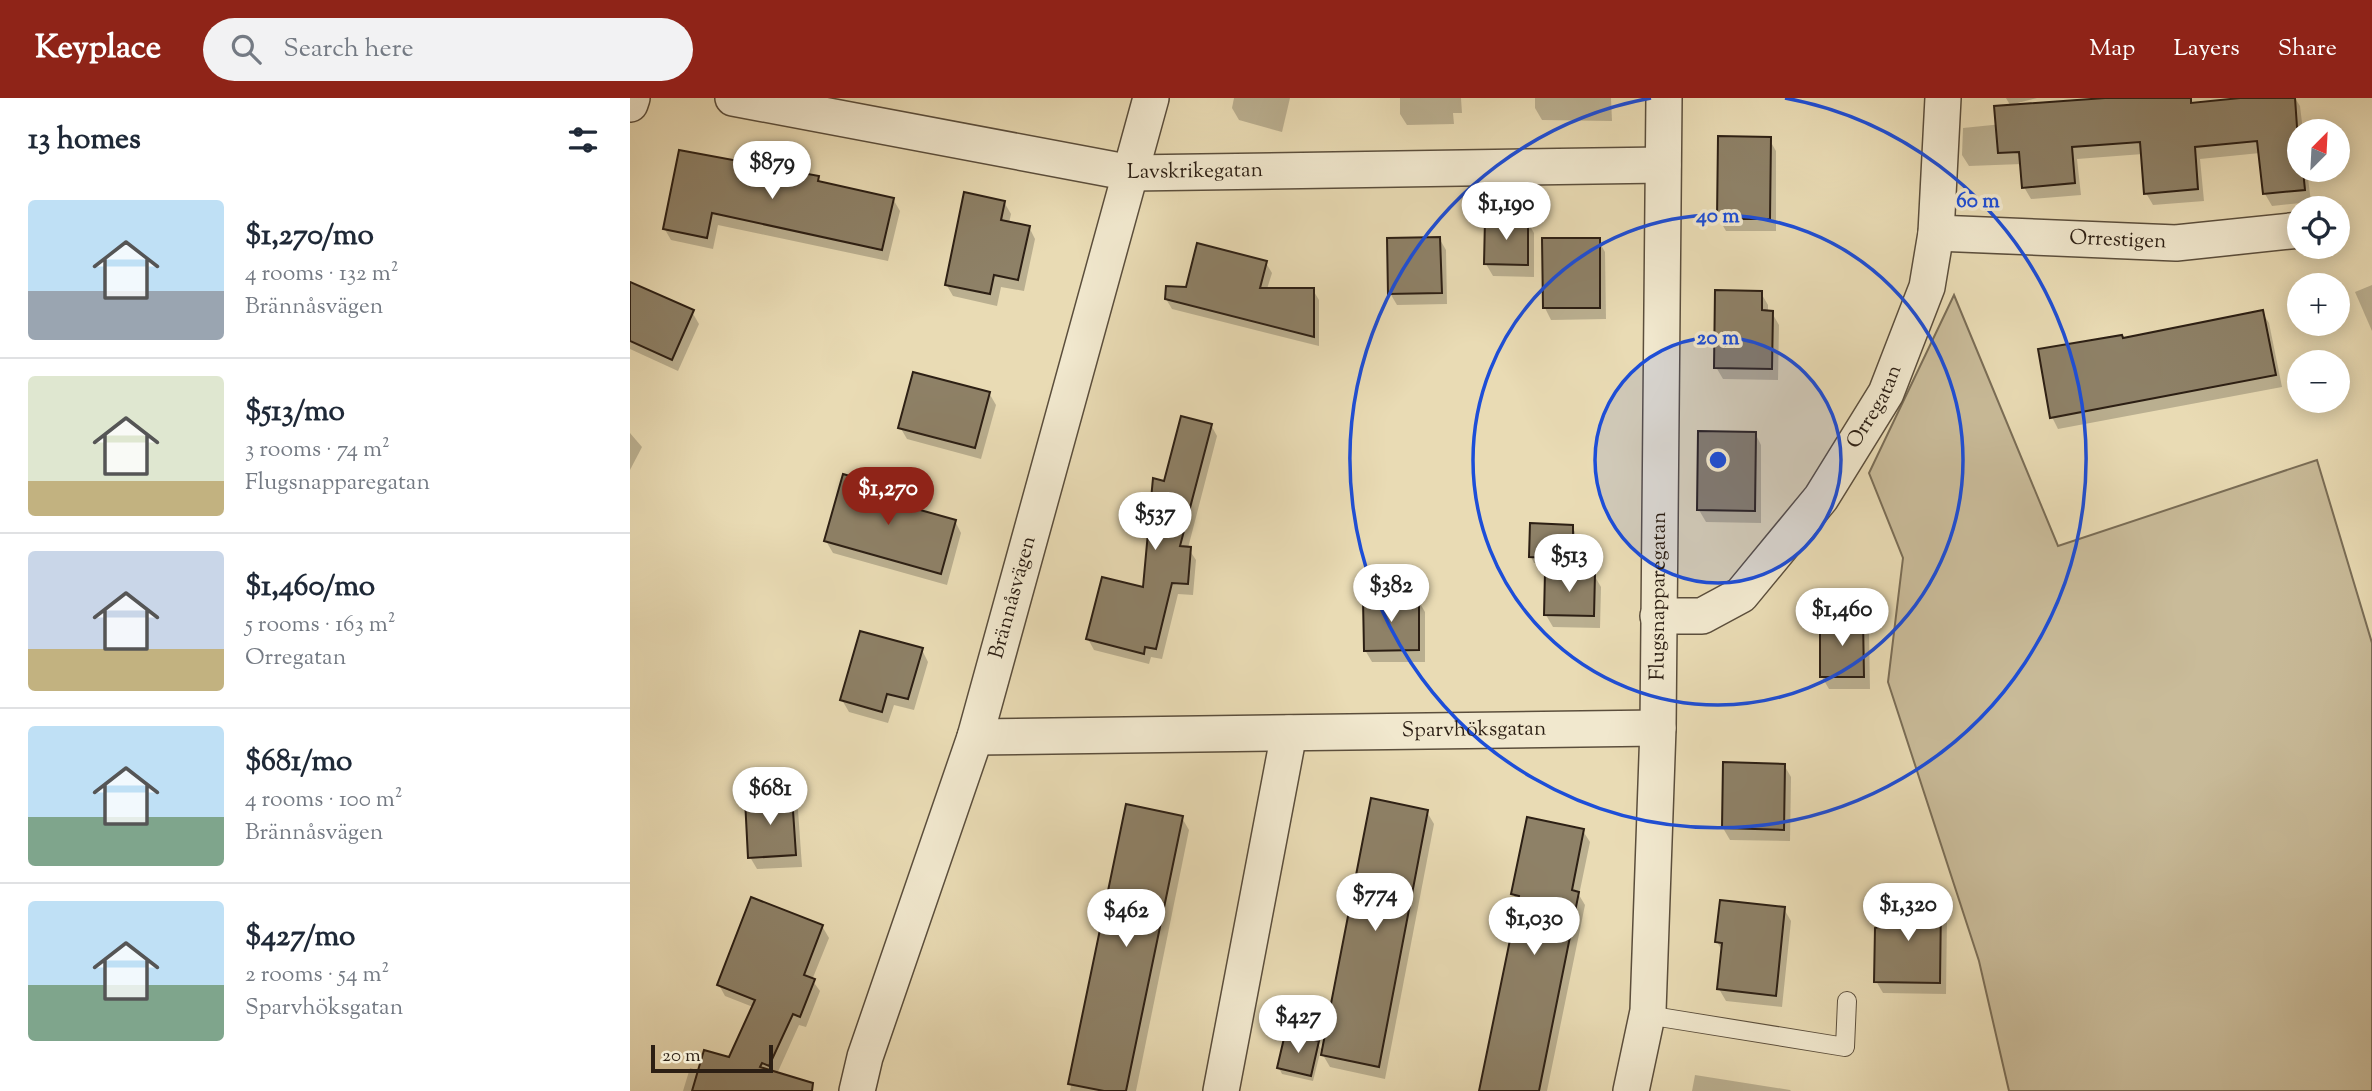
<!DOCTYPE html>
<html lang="en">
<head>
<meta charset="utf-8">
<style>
  :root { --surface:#fff; --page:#f2f2f3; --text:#1f2937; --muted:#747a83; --line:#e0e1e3; --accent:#8f2418 }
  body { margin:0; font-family:"Sorts Mill Goudy",serif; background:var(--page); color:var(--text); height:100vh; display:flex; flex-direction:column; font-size:26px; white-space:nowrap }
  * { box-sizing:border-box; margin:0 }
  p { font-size:23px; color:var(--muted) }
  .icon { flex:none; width:38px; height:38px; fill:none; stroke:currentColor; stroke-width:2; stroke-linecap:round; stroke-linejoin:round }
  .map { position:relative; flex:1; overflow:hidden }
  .details { display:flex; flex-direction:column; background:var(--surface); width:630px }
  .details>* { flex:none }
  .needle { width:46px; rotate:24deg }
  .buttons { position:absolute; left:1657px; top:21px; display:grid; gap:14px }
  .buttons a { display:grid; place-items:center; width:63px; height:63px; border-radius:50%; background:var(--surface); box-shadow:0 4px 18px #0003; font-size:35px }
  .scale { position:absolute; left:21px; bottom:18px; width:122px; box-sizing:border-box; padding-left:7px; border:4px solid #2c1f14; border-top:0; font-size:19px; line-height:24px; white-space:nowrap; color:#2c1f14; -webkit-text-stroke:5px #f1e8ce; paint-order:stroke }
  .price { position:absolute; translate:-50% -60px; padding:0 16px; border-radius:24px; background:#fff; color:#222; font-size:23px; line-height:46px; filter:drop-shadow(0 2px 4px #0008) }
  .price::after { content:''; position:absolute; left:50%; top:42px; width:21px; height:16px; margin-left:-10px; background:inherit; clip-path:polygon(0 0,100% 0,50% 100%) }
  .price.on { background:var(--accent); color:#fff }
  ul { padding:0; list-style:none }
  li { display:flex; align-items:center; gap:21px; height:175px; padding:0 28px }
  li+li { border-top:2px solid var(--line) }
  li span { display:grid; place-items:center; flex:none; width:196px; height:140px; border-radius:7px; color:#555 }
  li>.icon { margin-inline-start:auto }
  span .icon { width:84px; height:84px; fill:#fffc; stroke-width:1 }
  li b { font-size:30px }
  h2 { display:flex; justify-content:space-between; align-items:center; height:84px; padding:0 28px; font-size:30px }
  header { display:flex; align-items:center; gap:42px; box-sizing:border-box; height:98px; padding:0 35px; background:var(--accent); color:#fff }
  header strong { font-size:33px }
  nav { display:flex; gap:38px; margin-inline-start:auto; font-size:24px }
  .search { width:490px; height:63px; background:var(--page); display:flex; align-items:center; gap:18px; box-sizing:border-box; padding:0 24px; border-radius:38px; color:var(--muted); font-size:26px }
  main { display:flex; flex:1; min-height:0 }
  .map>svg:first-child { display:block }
  .green { fill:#c9bb99; stroke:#7a6d56; stroke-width:2 }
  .shadow { fill:#0003 }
  .building { fill:#8e8167; stroke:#2c1f14; stroke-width:2 }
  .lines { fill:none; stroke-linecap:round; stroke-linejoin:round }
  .lane-casing { stroke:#5b4e3c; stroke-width:20 }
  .street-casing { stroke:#5b4e3c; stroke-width:38 }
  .lane { stroke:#f1e8ce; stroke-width:18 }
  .street { stroke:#f1e8ce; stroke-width:35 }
  .ring { fill:none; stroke:#1d4ed8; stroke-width:3.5 }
  .labels { text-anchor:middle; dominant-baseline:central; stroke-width:7; stroke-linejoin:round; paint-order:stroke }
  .street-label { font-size:21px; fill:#2c1f14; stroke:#f1e8ce }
  .centre { fill:#1d4ed8; stroke:#f1e8ce; stroke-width:3.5 }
  .ring-label { font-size:21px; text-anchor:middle; font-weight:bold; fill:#1d4ed8; stroke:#f1e8ce; stroke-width:7; stroke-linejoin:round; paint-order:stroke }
</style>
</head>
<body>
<header>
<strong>Keyplace</strong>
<div class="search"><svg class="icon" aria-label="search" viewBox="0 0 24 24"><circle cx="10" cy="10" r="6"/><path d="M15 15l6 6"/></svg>Search here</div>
<nav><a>Map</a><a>Layers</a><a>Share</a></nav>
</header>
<main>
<section class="details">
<h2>13 homes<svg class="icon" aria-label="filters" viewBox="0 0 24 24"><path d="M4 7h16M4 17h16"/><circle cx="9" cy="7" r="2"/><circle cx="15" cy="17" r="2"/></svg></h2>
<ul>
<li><span style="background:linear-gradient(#bfe0f5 65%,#9aa5b1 0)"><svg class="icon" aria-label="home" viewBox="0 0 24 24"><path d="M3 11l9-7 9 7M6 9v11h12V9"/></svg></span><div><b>$1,270/mo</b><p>4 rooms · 132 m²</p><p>Brännåsvägen</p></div></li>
<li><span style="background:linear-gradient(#dfe7d0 75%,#c2b280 0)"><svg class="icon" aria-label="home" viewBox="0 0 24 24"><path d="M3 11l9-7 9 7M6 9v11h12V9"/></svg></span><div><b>$513/mo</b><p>3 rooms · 74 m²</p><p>Flugsnapparegatan</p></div></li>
<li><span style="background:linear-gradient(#c9d6e8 70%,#c2b280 0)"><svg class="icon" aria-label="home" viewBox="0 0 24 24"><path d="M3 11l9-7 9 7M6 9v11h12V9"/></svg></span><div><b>$1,460/mo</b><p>5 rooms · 163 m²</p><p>Orregatan</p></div></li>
<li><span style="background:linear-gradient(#bfe0f5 65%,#7fa58c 0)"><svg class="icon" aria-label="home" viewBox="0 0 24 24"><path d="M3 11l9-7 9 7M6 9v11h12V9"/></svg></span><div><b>$681/mo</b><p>4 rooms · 100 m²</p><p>Brännåsvägen</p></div></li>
<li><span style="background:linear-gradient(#bfe0f5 60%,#7fa58c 0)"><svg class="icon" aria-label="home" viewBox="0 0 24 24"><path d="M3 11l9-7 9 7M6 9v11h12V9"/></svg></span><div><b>$427/mo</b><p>2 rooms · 54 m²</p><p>Sparvhöksgatan</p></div></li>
</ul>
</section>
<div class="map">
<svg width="1742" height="993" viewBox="0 0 1742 993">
  <rect width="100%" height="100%" fill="#e9dbb4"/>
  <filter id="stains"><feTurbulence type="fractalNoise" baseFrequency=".00286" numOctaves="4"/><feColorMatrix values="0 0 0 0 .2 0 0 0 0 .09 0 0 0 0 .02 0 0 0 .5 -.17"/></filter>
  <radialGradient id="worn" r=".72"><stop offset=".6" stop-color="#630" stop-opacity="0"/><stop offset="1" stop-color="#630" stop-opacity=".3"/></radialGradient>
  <!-- green -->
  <polygon class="green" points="1324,197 1428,448 1687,362 1742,545 1742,993 1379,993 1349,863 1258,584 1273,460 1239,375"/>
  <!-- shadow -->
  <g class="shadow">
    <polygon points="604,0 660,0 652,34 609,22 602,10"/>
    <polygon points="770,0 831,0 832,15 823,15 824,26 777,27 770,16"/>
    <polygon points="905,0 981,0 982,23 912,22 905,10"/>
    <polygon points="1376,0 1407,0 1380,7"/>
    <polygon points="1626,0 1665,0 1670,8 1673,33 1670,33 1670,72 1677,72 1681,104 1642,108 1635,96 1630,55 1570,61 1574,103 1523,107 1516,95 1513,56 1447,61 1451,97 1401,101 1394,89 1392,66 1339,68 1332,57 1333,30"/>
    <polygon points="1139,41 1146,53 1146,133 1096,133 1089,121"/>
    <polygon points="188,80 191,85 263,101 270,113 258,163 88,127 83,151 41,142 34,130"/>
    <polygon points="374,104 381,116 379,125 399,129 405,141 394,193 371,189 367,208 323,198 316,186"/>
    <polygon points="897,123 904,135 904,179 863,178 856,166"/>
    <polygon points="809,140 816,152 817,206 767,207 760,195"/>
    <polygon points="914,142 968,142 975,154 976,221 921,222 915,210"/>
    <polygon points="636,165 642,175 637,191 683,192 689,202 689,248 542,211 536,201 557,190"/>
    <polygon points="1742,187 1742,233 1725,194"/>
    <polygon points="1131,195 1138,207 1138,214 1142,215 1149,227 1148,282 1093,281 1086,269"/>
    <polygon points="0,200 62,214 69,226 48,273 0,251"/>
    <polygon points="1632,214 1639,225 1652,289 1428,331 1422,319"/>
    <polygon points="359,295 366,307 351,361 277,341 270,329"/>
    <polygon points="581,327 587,338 558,450 566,462 563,497 548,496 532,561 521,559 519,566 464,552 458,541 514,491 535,385"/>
    <polygon points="0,335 12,349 0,372"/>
    <polygon points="1125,335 1131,347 1131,425 1076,424 1069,412"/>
    <polygon points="260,392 266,407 325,423 331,435 317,487 203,455 196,443"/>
    <polygon points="942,429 945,434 945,466 904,465 901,459"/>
    <polygon points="964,477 971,489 970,530 923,529 916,517"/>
    <polygon points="788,502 795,514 795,564 742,564 735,552"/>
    <polygon points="1232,523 1239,535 1240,591 1199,591 1192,579"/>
    <polygon points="292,552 298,564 284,612 264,607 258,625 219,614 212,602"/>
    <polygon points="1154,667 1161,679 1160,743 1100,742 1093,730"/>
    <polygon points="161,700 168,712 172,769 127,771 120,759"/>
    <polygon points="497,708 552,720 559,732 506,993 440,993"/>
    <polygon points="797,714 804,726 755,981 700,969 693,957"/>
    <polygon points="953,733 960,744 949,797 955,807 917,993 851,993 889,806 883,796"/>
    <polygon points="1310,807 1317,819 1316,896 1253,895 1246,883"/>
    <polygon points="1154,811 1161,823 1152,909 1096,903 1089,891 1093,854 1087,844"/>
    <polygon points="192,828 199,840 182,882 190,893 176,929 169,927 146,978 133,993 53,993 60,970 70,973 100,961 123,909 95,898 89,887"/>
    <polygon points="688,945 691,951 683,983 652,976 649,970"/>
    <polygon points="1065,977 1160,992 1161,993 1062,993"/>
  </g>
  <!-- building -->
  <g class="building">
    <polygon points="1475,0 1561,0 1561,5 1610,0 1665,0 1670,72 1673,72 1675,92 1633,96 1627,43 1565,49 1568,91 1514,96 1510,44 1442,49 1445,85 1392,90 1389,54 1368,55 1364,8"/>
    <polygon points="1088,38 1141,39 1140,121 1087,121"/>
    <polygon points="49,52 189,78 188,83 264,100 252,152 82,115 77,140 33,131"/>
    <polygon points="334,94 375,103 371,122 400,128 388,182 364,177 360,196 315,187"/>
    <polygon points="855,121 898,122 898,167 854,166"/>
    <polygon points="810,139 812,195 758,196 757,140"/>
    <polygon points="912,140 970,140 970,210 913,210"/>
    <polygon points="567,145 637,163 630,190 684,190 684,239 535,201 536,188 556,189"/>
    <polygon points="0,184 64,212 42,262 0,243"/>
    <polygon points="1085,192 1132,193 1132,212 1143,213 1142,271 1084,270"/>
    <polygon points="1633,212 1646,277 1420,320 1408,251 1492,237 1493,240"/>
    <polygon points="283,274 360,294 345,350 268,330"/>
    <polygon points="551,318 582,326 550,448 561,449 558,486 542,485 526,551 515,549 514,556 456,541 472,479 513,489 523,380 534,383"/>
    <polygon points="1068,333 1126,334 1125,413 1067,412"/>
    <polygon points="213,376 261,390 258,403 326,422 311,476 194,443"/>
    <polygon points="900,425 943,427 943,461 899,459"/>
    <polygon points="915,474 965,475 964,518 914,517"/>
    <polygon points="789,500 789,552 734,553 733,501"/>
    <polygon points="1233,521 1234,579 1190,579 1190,522"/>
    <polygon points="230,533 293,550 278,601 257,596 252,614 210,602"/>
    <polygon points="1093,664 1155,666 1154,732 1092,730"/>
    <polygon points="162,698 166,757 118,760 115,701"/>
    <polygon points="741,700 798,712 749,969 691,957"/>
    <polygon points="496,706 553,718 496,993 474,993 438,986"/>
    <polygon points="897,719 954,731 942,792 949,794 909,993 849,993 889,798 881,796"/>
    <polygon points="121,799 193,827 174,877 185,881 170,919 163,916 139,968 132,965 130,969 183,985 182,993 62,993 74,952 99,959 125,902 87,887"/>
    <polygon points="1090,802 1155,809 1146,898 1087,891 1092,845 1085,844"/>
    <polygon points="1249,805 1311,805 1310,885 1244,884 1245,830 1249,829"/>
    <polygon points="655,936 689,943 681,978 647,970"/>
  </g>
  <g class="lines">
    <!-- lane casing -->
    <g class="lane-casing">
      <polyline id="lane" points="1017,917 1215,949 1217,903"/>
    </g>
    <!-- street casing -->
    <g class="street-casing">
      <g id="street">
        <path id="s1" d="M103,0L501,75L1033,67"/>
        <polyline points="0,6 2,0"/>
        <path id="s2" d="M1306,135L1546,145L1670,132"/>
        <path id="s3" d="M1028,518H1072L1111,497L1191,400L1256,295L1297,189L1306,135L1313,0"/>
        <path id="s4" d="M345,639L1028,630"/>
        <path id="s5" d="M227,993L235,959L345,639L521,0"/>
        <polyline points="591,993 659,635"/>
        <path id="s6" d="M1001,993L1018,913L1028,630L1034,0"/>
      </g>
    </g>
    <!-- lane -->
    <use href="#lane" class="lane"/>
    <!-- street -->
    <use href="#street" class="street"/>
  </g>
  <!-- distance rings -->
  <circle cx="1088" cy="362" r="123" fill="#1d4ed8" fill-opacity=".12"/>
  <g class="ring">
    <circle cx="1088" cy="362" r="123"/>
    <circle cx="1088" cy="362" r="245"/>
    <path d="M1155 0A368 368 0 1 1 1021 0"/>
  </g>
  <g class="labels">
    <!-- street labels -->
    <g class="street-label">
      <text stroke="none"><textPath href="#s1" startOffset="469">Lavskrikegatan</textPath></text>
      <text stroke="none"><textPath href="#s2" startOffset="182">Orrestigen</textPath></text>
      <text stroke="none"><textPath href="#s3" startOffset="320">Orregatan</textPath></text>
      <text stroke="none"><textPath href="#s6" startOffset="497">Flugsnapparegatan</textPath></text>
      <text stroke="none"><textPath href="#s5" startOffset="518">Brännåsvägen</textPath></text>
      <text stroke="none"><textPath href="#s4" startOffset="499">Sparvhöksgatan</textPath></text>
    </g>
  </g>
  <circle cx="1088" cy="362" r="10" class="centre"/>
  <g class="ring-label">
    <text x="1348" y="109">60 m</text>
    <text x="1088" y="124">40 m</text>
    <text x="1088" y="246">20 m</text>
  </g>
  <rect width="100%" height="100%" filter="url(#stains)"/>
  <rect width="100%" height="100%" fill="url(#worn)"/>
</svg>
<div class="buttons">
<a><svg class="needle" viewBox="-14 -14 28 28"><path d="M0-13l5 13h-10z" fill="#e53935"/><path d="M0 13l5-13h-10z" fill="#747a83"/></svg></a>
<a><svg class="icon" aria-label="locate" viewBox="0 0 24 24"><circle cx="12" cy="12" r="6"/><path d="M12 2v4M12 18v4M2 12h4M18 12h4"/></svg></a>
<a>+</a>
<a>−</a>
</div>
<div class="scale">20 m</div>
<b class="price" style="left:142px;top:103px">$879</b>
<b class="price" style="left:876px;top:144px">$1,190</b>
<b class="price on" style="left:258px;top:429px">$1,270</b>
<b class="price" style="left:525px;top:454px">$537</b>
<b class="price" style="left:939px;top:496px">$513</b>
<b class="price" style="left:761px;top:526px">$382</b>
<b class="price" style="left:1212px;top:550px">$1,460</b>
<b class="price" style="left:140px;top:729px">$681</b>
<b class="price" style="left:745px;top:835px">$774</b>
<b class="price" style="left:1278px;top:845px">$1,320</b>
<b class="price" style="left:496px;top:851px">$462</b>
<b class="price" style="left:904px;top:859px">$1,030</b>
<b class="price" style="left:668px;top:957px">$427</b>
</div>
</main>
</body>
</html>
